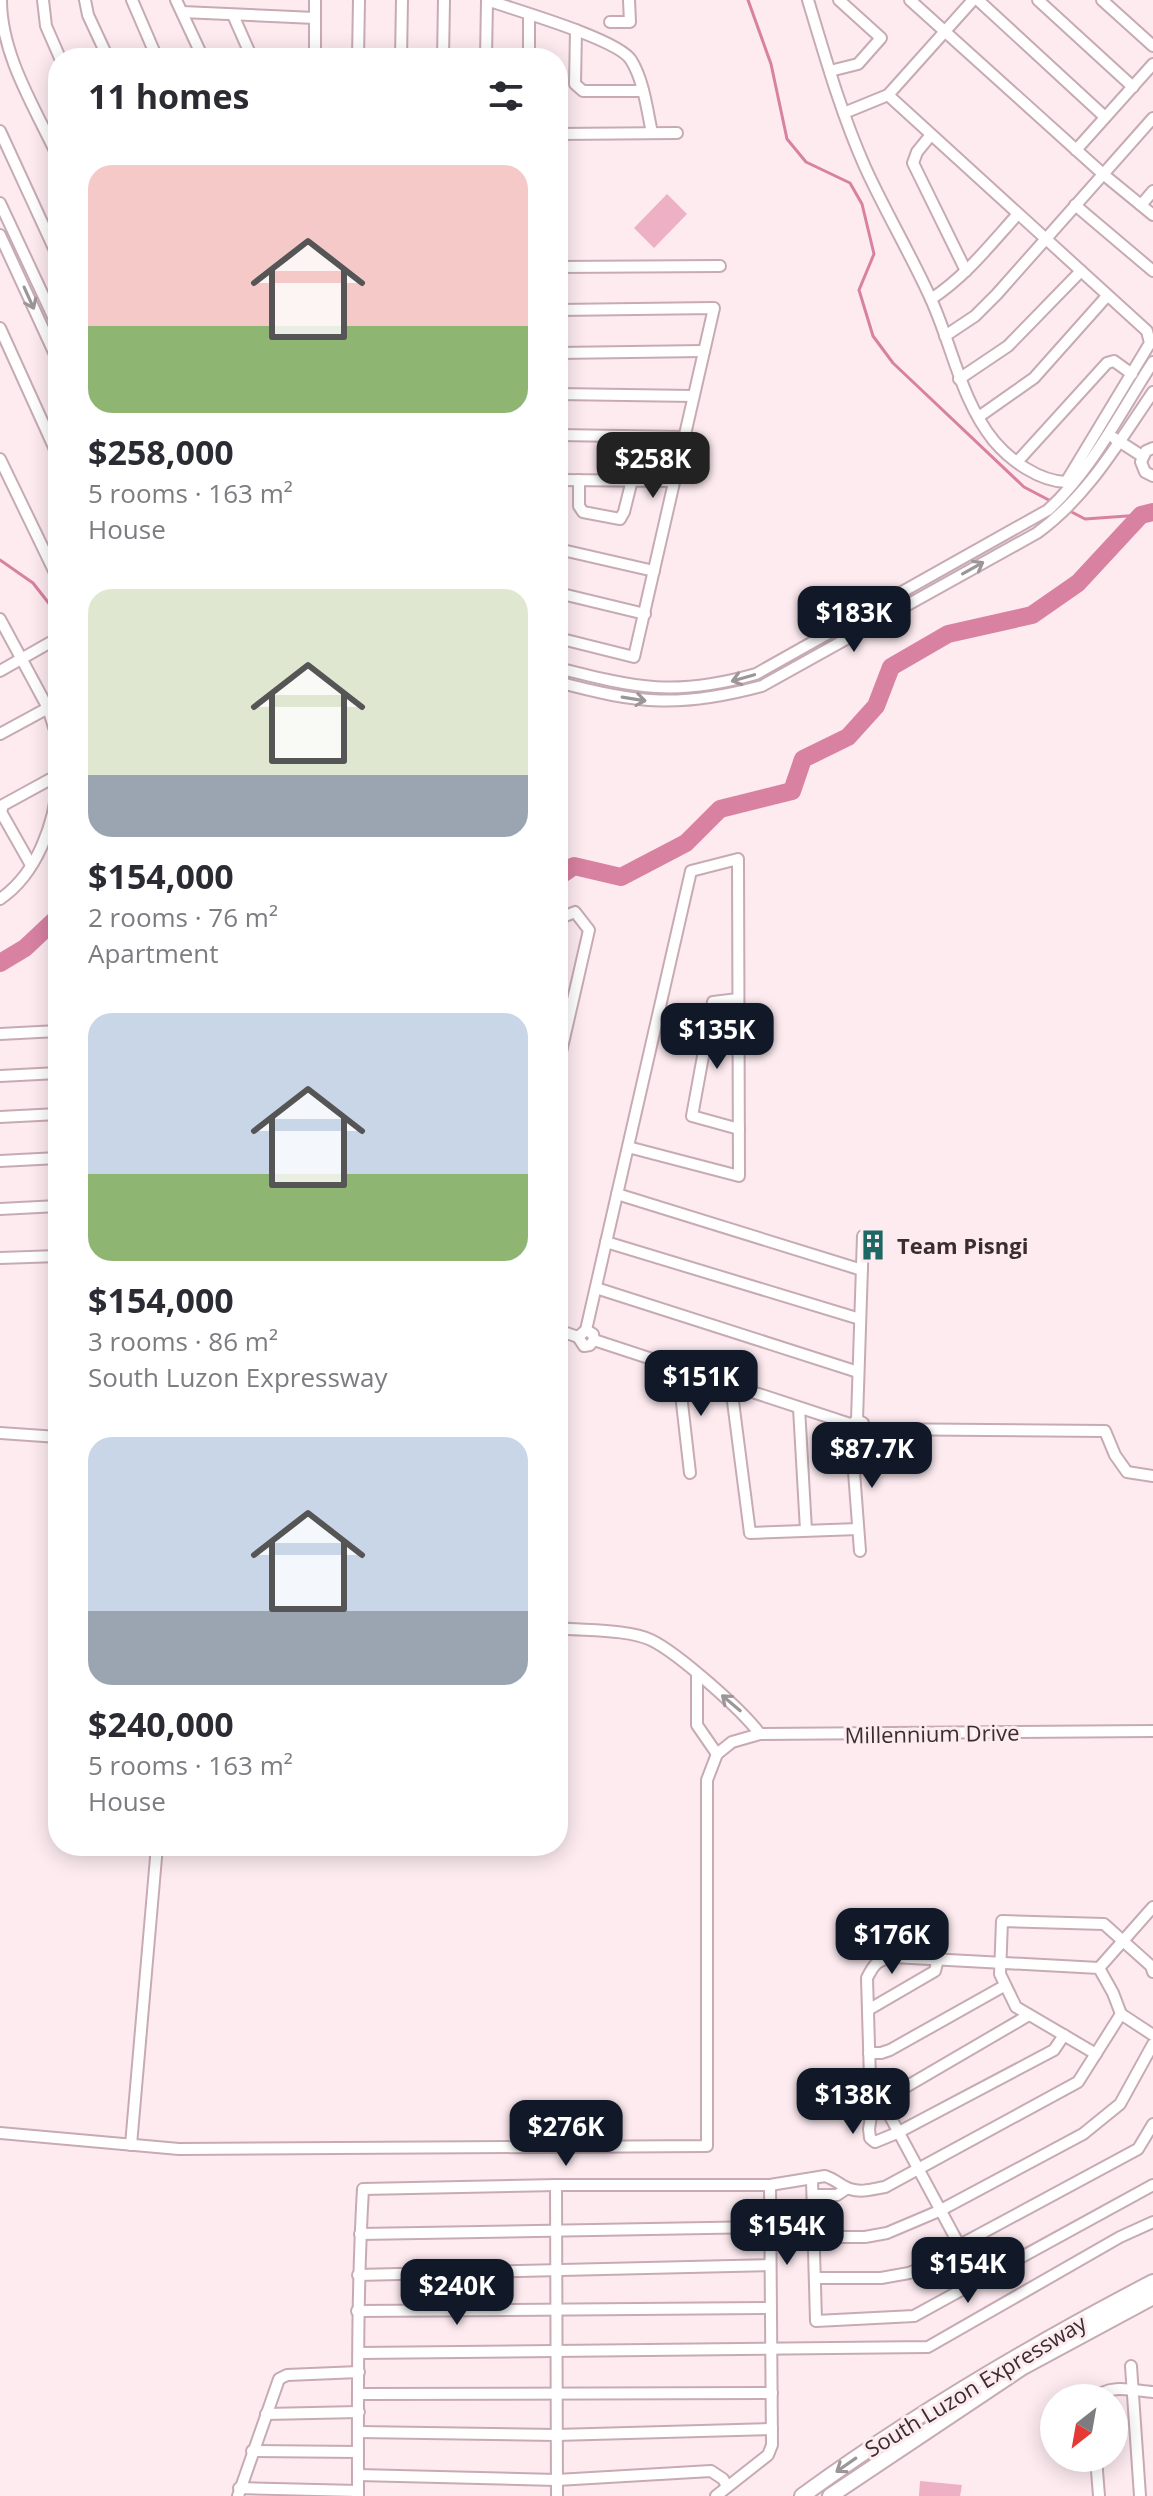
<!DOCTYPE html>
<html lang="en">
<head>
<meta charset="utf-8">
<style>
  :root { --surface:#fff; --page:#f2f2f3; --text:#2b2b33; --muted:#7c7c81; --accent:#111827 }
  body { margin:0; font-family:"Open Sans",sans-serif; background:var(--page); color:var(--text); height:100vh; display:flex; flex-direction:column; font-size:30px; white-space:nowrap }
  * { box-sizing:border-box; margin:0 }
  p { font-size:26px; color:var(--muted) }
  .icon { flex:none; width:44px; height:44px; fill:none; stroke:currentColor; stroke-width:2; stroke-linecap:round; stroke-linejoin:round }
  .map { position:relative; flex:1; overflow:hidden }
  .details { position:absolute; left:48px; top:48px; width:520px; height:1808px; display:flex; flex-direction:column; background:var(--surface); border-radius:32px; box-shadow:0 4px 20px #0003 }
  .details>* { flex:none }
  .needle { width:52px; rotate:211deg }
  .tools { position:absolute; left:1040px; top:2384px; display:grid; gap:16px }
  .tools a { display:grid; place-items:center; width:88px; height:88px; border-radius:50%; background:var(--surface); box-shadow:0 4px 20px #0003; font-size:40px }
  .price { position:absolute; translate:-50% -68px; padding:0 18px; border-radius:16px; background:var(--accent); color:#fff; font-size:26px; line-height:52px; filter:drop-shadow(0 2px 4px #0008) }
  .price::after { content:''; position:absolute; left:50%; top:48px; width:24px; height:18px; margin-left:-12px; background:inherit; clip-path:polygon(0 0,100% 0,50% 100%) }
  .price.on { background:#222; color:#fff }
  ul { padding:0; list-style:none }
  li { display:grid; align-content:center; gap:16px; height:424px; padding:0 40px }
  li span { display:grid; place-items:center; height:248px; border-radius:24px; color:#555 }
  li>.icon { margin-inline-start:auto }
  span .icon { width:144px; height:144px; fill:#fffc; stroke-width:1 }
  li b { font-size:34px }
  h2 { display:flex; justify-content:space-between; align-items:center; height:96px; padding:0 40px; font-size:34px }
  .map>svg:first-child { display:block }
  .green { fill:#edb0c4 }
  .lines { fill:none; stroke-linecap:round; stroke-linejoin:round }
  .stream { stroke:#d881a1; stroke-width:3 }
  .river { stroke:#d881a1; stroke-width:18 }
  .minor-casing { stroke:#c7abb4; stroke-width:14 }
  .highway-casing { stroke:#c7abb4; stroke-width:18 }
  .minor { stroke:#fff; stroke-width:10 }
  .highway { stroke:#fff; stroke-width:14 }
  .oneway { stroke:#9c9698 }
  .labels { text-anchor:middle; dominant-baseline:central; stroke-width:6; stroke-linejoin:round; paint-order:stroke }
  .poi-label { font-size:22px; font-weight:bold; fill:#392d31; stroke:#fdebf0; text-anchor:start }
  .street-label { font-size:22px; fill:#392d31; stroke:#fdebf0 }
</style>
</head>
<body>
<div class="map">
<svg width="1153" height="2496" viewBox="0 0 1153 2496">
  <rect width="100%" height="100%" fill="#fdebf0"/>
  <!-- green -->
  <g class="green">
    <polygon points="667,194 687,214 654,248 634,228"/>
    <polygon points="920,2481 962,2485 960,2496 919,2496"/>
  </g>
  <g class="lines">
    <!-- stream -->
    <g class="stream">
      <polyline points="748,0 771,64 787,139 806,162 850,183 862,204 874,254 859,290 873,336 893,363 1024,487 1085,519 1141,515"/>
      <polyline points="0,560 33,583 58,615"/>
    </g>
    <!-- river -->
    <g class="river">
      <polyline points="558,877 574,866 621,877 686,843 720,809 792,791 803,759 848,737 876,706 891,667 948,634 1032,615 1078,583 1141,515 1153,512"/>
      <polyline points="0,963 25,948 58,917"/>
    </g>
    <!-- minor casing -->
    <g class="minor-casing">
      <g id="minor">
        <path d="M1,0C1,55 35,108 58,157"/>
        <polyline points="43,0 46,26 60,58"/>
        <polyline points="85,0 88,15 108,58"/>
        <polyline points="132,0 157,58"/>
        <polyline points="176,0 203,58"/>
        <path d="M808,0C825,56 841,113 865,167C885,211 910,253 930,297C952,344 960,399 994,441C1011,461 1039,481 1066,482L1150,343L1147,331L888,95"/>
        <polyline points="910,0 1103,174 1153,215"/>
        <polyline points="978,0 1105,117"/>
        <polyline points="1038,0 1133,87"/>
        <polyline points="1102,0 1153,46"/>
        <polyline points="182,12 315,18"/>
        <polyline points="233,15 252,58"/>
        <polyline points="529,15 529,58"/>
        <polyline points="610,22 630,22 629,0"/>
        <polyline points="576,30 575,84 583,91 643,91"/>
        <polyline points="315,58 315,0"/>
        <polyline points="358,58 359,0"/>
        <polyline points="401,58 402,0"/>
        <polyline points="443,58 444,0"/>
        <path d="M486,58L487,0C515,10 618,39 631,60C644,81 647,110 652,133"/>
        <polyline points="830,71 858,64 881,38 839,0"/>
        <polyline points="844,113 888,95 973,0"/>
        <polyline points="0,131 58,257"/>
        <polyline points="558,134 677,133"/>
        <polyline points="930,136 917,152 913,163 966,271"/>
        <polyline points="1076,150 1153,64"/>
        <polyline points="0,203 58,327"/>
        <polyline points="1075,205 1153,271"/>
        <polyline points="1141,205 1153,191"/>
        <polyline points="0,235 58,361"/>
        <polyline points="558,267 720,266"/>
        <path d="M931,299C965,277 990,245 1017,215"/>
        <polyline points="558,310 714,308 634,657 558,638"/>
        <polyline points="0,328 58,456"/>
        <polyline points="945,336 975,316 997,294 1153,118"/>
        <polyline points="558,353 704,351"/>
        <polyline points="959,379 1008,346 1081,271"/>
        <polyline points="558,394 693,396"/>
        <polyline points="980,416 1034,378 1107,296"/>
        <polyline points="558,435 684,437"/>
        <polyline points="1114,438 1142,456"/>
        <polyline points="1153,448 1146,451 1141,462 1145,472 1153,476"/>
        <polyline points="0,459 58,579"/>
        <polyline points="1017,462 1107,363 1114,361 1132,374"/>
        <polyline points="558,480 674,481"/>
        <polyline points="579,480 579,506 583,512 620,519 624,512 632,480"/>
        <polyline points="558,549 654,571"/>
        <polyline points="558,593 645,614"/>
        <polyline points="0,619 48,708 58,740"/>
        <path d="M558,668C637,688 675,697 756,674L1048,510C1092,470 1121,411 1153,362"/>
        <polyline points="0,671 58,638"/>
        <path d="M558,682C639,704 680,708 762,686L1037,533C1088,496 1118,443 1153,392"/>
        <polyline points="0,734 48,708"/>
        <polyline points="31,865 1,812 3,805 58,775"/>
        <path d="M0,899C37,874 55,823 58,780"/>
        <polyline points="558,919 575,912 589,930 558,1065"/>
        <polyline points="738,999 713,1002 692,1116 739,1129"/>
        <polyline points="0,1034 58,1031"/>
        <polyline points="0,1076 58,1073"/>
        <polyline points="0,1117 58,1114"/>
        <polyline points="0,1161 58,1158"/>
        <polyline points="617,1194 862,1270"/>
        <polyline points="0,1209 58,1206"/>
        <polyline points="606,1242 860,1319"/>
        <polyline points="0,1258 58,1256"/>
        <polyline points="596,1288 858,1372"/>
        <polyline points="558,1330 578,1337"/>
        <polyline points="586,1330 691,871 738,859 739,1176 628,1147"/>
        <polyline points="594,1340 590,1345 584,1346 578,1337 586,1330 593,1334 594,1340 850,1424"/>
        <polyline points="678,1368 690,1473"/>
        <polyline points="731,1386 750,1533 858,1529"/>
        <polyline points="799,1408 806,1530"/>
        <polyline points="857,1420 863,1236"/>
        <polyline points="864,1429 863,1423 857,1420 849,1426 851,1432 858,1435 864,1429 1105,1431 1115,1455 1127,1472 1153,1476"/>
        <polyline points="851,1432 860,1551"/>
        <polyline points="0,1433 58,1437"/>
        <path d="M558,1628C584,1631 628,1629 651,1640C678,1653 742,1710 760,1734"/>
        <polyline points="697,1675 697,1725 717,1754"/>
        <polyline points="717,1754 732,1742 760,1734 1153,1731"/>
        <polyline points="1099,1968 1153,1907"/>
        <polyline points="868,2010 935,1971 938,1959"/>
        <polyline points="1029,2015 880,2102 873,2103 869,2129 870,2138 875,2142 897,2133 1054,2050 1064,2035"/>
        <polyline points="869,2053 881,2053 890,2050 1004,1986"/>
        <polyline points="1096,2054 1016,2007 1000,1974 1002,1921 1104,1924 1151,1966 1153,1972"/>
        <polyline points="0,2133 179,2149 707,2146 707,1780 717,1754"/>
        <polyline points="131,2145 157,1846"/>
        <polyline points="812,2180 816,2321 914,2316 1153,2185"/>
        <polyline points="556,2185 557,2496"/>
        <polyline points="814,2195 837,2195 846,2189"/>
        <polyline points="360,2234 770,2227"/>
        <polyline points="814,2237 865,2237 887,2233 939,2211 1083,2134 1120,2104 1153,2044"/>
        <polyline points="358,2275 770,2265"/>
        <polyline points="815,2278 881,2278 909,2273 929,2265 958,2246 1138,2149 1153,2124"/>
        <path d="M978,2280L870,2079L867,1978C874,1964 877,1960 893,1957L1099,1968L1113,1993L1121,2014L1153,2035"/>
        <polyline points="357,2311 770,2308"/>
        <polyline points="359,2353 928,2347 1120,2237 1153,2222"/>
        <polyline points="1131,2366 1140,2496"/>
        <polyline points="359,2394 772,2393"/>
        <path d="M1096,2398C1109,2383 1135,2391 1153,2392"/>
        <polyline points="266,2414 359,2412"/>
        <polyline points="358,2432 556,2435 772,2429"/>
        <polyline points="252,2451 358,2452"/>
        <polyline points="1096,2458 1099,2496"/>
        <polyline points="358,2475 557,2480 711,2471 723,2479 727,2486"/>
        <polyline points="239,2488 358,2491"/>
        <polyline points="238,2496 279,2379 287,2375 359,2372"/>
        <path d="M358,2496C358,2394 357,2291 363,2189L556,2185H770L825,2176C835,2179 841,2186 850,2189C862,2193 873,2189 885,2187L1078,2082L1121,2014"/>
        <polyline points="716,2496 768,2455 772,2445 770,2185"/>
      </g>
    </g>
    <!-- highway casing -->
    <g class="highway-casing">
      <g id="highway">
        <path d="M802,2496C913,2415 1032,2345 1153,2282"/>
        <polyline points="830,2496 1023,2367 1153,2297"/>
      </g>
    </g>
    <!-- minor -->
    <use href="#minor" class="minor"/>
    <!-- highway -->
    <use href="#highway" class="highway"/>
  </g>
  <!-- one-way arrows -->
  <defs><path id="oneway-shaft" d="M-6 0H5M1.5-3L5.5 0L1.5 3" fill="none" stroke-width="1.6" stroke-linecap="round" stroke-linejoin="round" transform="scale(2)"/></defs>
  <g class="oneway">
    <use href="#oneway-shaft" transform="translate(29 298) rotate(66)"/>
    <use href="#oneway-shaft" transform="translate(973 568) rotate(-29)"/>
    <use href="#oneway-shaft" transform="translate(743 678) rotate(164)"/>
    <use href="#oneway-shaft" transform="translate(634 699) rotate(9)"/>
    <use href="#oneway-shaft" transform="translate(731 1703) rotate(-140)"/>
    <use href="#oneway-shaft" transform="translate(846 2465) rotate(145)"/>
  </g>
  <!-- icons -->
  <defs>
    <g id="building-bare" transform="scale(2.4)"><path d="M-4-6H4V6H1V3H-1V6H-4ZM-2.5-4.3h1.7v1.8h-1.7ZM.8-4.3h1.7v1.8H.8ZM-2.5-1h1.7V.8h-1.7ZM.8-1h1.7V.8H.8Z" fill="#1d6862" stroke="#fdebf0" stroke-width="2.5" paint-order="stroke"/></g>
  </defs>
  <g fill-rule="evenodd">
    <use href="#building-bare" x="873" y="1245"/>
  </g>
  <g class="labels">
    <!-- poi labels -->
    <g class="poi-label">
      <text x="897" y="1245">Team Pisngi</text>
    </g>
    <!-- street labels -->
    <g class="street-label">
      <text transform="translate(932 1733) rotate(-1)">Millennium Drive</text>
      <text transform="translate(975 2385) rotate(-31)">South Luzon Expressway</text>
    </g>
  </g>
</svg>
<div class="tools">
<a><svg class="needle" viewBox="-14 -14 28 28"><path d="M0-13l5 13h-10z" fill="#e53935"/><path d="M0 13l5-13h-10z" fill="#7c7c81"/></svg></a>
</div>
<b class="price on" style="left:653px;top:500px">$258K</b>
<b class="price" style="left:854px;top:654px">$183K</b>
<b class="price" style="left:717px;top:1071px">$135K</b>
<b class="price" style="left:701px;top:1418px">$151K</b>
<b class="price" style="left:872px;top:1490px">$87.7K</b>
<b class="price" style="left:892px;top:1976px">$176K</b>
<b class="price" style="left:853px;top:2136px">$138K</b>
<b class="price" style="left:566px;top:2168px">$276K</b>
<b class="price" style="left:787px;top:2267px">$154K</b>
<b class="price" style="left:968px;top:2305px">$154K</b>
<b class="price" style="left:457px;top:2327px">$240K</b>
<section class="details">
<h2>11 homes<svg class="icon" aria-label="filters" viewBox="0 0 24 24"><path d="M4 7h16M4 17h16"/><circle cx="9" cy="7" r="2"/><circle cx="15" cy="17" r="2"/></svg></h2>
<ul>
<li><span style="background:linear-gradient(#f6c9c9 65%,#8fb573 0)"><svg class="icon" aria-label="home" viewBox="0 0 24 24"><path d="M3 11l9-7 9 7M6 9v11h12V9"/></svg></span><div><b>$258,000</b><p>5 rooms · 163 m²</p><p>House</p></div></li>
<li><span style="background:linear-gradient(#dfe7d0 75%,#9aa5b1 0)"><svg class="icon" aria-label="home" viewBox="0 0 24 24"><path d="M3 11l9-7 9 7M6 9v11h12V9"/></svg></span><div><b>$154,000</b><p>2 rooms · 76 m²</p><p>Apartment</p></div></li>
<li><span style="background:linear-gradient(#c9d6e8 65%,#8fb573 0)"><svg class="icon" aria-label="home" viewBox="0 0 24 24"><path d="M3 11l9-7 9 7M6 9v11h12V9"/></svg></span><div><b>$154,000</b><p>3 rooms · 86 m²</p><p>South Luzon Expressway</p></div></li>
<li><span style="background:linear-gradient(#c9d6e8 70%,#9aa5b1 0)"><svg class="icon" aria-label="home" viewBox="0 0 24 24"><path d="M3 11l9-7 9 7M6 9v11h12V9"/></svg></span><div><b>$240,000</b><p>5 rooms · 163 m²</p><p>House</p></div></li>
</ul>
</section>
</div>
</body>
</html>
